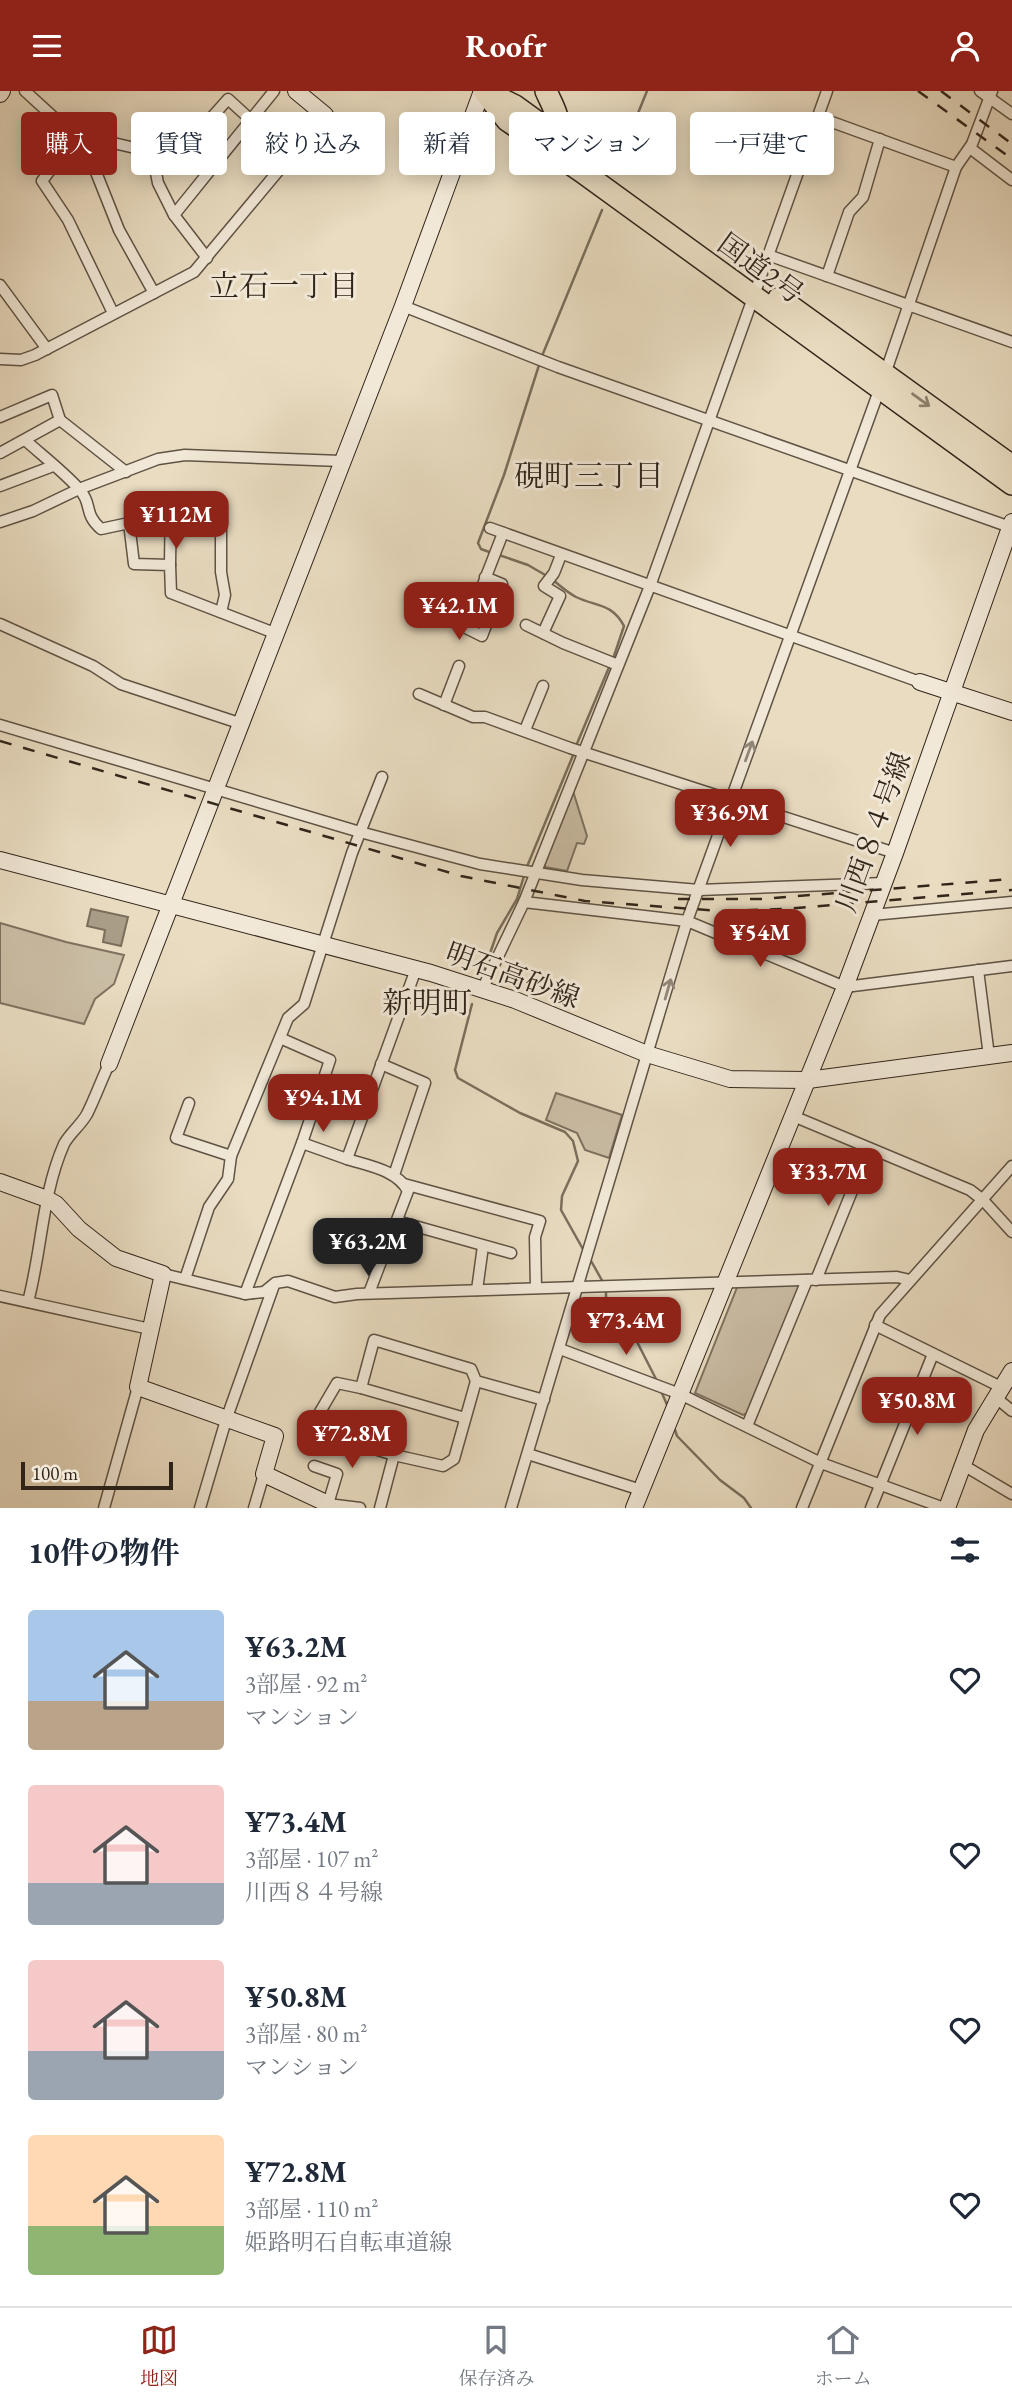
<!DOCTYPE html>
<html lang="ja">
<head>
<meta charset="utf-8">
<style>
  :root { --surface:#fff; --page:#f6f6f7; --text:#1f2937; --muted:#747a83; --line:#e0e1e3; --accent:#8f2418 }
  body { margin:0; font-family:"EB Garamond","Noto Serif JP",serif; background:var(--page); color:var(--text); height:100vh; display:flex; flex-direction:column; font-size:26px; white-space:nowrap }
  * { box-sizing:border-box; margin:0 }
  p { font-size:23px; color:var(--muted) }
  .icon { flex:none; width:38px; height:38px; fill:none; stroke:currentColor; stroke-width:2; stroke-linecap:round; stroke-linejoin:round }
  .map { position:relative; height:1417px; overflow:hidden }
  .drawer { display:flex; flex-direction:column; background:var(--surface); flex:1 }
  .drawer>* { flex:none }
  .top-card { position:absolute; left:21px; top:21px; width:971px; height:63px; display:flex; gap:14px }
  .scale { position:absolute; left:21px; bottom:18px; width:152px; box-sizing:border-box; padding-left:7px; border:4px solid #31251a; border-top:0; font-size:19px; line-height:24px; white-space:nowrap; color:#31251a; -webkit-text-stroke:5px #f1e8d7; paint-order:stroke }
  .price { position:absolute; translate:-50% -60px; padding:0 16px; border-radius:14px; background:var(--accent); color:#fff; font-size:23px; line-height:46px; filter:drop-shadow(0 2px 4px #0008) }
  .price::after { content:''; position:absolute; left:50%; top:42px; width:21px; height:16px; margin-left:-10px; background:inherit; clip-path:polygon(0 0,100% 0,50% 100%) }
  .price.on { background:#222; color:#fff }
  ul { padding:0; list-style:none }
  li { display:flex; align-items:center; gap:21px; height:175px; padding:0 28px }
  li span { display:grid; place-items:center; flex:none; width:196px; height:140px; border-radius:7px; color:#555 }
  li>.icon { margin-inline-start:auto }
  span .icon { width:84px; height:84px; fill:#fffc; stroke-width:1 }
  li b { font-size:30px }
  h2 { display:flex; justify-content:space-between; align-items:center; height:84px; padding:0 28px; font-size:30px }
  .pill { padding:0 24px; border-radius:7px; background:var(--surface); box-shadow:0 4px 18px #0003; font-size:24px; line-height:63px }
  .pill.on { background:var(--accent); color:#fff }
  header { display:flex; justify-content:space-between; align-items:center; height:91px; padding:0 28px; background:var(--accent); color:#fff; font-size:32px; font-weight:700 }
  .dock { display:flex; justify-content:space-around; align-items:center; height:98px; border-top:2px solid var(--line); background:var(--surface); font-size:19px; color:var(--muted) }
  .dock a { display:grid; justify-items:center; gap:4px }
  .dock .on { color:var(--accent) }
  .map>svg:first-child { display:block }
  .green { fill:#cabda5; stroke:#7e7160; stroke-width:2 }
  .water { fill:#aa9e88; stroke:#7a6e5c; stroke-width:2 }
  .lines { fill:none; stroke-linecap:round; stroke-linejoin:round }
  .stream { stroke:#7a6e5c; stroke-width:2.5 }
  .street-casing { stroke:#5f5344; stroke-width:13 }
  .secondary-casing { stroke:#31251a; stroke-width:18 }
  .highway-casing { stroke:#31251a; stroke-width:24 }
  .street { stroke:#f1e8d7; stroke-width:10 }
  .secondary { stroke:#f1e8d7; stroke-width:16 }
  .highway { stroke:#e9dcc1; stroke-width:21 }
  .rail { stroke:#31251a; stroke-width:2.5; stroke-dasharray:12 12; stroke-linecap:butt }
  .oneway { stroke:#8d806e }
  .oneway2 { stroke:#918678 }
  .labels { text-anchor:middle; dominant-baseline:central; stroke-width:6; stroke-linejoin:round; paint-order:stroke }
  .street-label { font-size:28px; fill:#31251a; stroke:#f1e8d7 }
  .neighbourhood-label { font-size:30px; fill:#31251a; stroke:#f1e8d7 }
</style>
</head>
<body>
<header><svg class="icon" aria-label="menu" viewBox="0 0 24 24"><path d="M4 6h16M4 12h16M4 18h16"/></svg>Roofr<svg class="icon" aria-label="person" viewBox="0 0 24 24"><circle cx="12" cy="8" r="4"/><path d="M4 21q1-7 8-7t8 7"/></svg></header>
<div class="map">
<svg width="1012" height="1417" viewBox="0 0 1012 1417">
  <rect width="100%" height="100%" fill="#e9dcc1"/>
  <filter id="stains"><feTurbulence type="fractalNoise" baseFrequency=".00286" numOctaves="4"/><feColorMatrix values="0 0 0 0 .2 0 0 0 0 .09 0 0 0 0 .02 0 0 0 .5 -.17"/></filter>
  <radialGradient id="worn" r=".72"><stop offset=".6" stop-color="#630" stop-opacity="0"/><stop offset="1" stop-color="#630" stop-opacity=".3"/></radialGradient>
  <!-- green -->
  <g class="green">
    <polygon points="573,700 587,745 584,753 577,752 567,780 545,776 544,770"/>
    <polygon points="0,832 66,851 124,864 114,893 95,908 84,933 0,912"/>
    <polygon points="556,1002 622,1024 609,1067 585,1059 577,1042 546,1029"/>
    <polygon points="797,1193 799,1200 748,1322 743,1324 695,1302 738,1194"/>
  </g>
  <!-- water -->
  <polygon class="water" points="91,818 128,826 121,855 103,851 105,839 87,835"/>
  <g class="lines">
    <!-- stream -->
    <g class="stream">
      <polyline points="617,74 647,0"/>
      <polyline points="542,265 602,119"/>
      <polyline points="492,462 481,458 478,452 504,384 540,271"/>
      <polyline points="499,464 528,474 547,485"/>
      <path d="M553,489C560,495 568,502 576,506C597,516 612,512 624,535L613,568"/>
      <polyline points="576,655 610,574"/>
      <polyline points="526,778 574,662"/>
      <polyline points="483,883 497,842 517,808 524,785"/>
      <polyline points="472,913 455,979 458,987 520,1022 565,1041 573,1050 578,1070 562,1105 561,1119 584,1160"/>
      <polyline points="590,1168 604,1193"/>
      <polyline points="606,1199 606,1217 632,1241 657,1290"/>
      <polyline points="661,1300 668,1316"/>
      <polyline points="674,1336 677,1345 720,1389 744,1407 751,1417"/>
    </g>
    <!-- street casing -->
    <g class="street-casing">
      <g id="street">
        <polyline points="25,0 86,56 119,139 154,202"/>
        <polyline points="980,0 1012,23"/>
        <polyline points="818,26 956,76"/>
        <polyline points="970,57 1012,89"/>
        <polyline points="152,61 158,92 174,124 207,167"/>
        <polyline points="174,124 274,0"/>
        <polyline points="768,164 1012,251"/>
        <polyline points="827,185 849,121 863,106 880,48"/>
        <polyline points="0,194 47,258"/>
        <polyline points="403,215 558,276 1010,436"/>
        <polyline points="113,222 68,129 42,90 57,70 105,50 152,61 181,61 228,8 251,29"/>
        <polyline points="0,268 21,269 35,264 194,181 325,24"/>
        <polyline points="0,326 52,304 60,329"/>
        <path d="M25,349C43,365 64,381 80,399C93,414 83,422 101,438L129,432L134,473L170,474L171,502L277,543"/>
        <polyline points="0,362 60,329 126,381"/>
        <polyline points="0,395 53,375"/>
        <polyline points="0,431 33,420 79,398 158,368 185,364 341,370"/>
        <polyline points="490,437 920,591"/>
        <polyline points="170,474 171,407 221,414 221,481 225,504 221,521"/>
        <polyline points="485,486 502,493 482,545 466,537 503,442"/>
        <polyline points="0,533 93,575 121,593 242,633"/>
        <polyline points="526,534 563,552 618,574"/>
        <polyline points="543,542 560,505 544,495 554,482 561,464"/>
        <polyline points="419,603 473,626 485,626 570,657 895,762"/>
        <polyline points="444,614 459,575"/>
        <polyline points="0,634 360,741 480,773 582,789 699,799 884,792"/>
        <polyline points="525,639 543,595"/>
        <polyline points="524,811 650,495 827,0"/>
        <polyline points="872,824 1012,811"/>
        <polyline points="978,879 989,965"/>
        <polyline points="482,899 524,811 687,830 845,896 1012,875"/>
        <polyline points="280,947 330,969 302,1052"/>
        <polyline points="381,973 425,992 394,1084"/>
        <polyline points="189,1012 176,1047 231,1065"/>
        <polyline points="793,1025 970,1099 983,1109 1012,1141"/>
        <path d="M347,1068C369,1075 397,1079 408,1100L369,1202"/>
        <polyline points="404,1093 540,1130 535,1146 536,1197"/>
        <polyline points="397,1130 511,1162"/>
        <polyline points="163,1183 245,1203 264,1201 275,1192 288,1190 335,1206 357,1203 897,1186 910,1189"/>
        <polyline points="185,1188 209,1116 228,1088 231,1065 288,927 304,913 352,762 382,686"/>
        <polyline points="816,1189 869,1058"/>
        <polyline points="477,1199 483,1155"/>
        <polyline points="245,1203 302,1052 347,1068 416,878"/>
        <polyline points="0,1205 150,1238"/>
        <path d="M28,1211C42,1158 42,1103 64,1053C70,1042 81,1034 87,1023C95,1007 101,990 109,973"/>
        <polyline points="875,1234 1001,1296"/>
        <polyline points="560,1258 680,1303 821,1372 944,1417"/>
        <polyline points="361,1297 465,1327"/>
        <polyline points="995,1306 1012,1320"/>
        <polyline points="747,1335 807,1189"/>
        <polyline points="528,1363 641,1399"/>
        <polyline points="394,1364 443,1375 454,1368 476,1290"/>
        <polyline points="963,1374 1012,1403"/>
        <polyline points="314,1375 337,1383 328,1413 360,1417"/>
        <polyline points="104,1417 138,1296"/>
        <polyline points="200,1417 226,1329 274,1194"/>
        <polyline points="254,1417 264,1383"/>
        <polyline points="380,1417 394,1364 310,1338 337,1292 361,1297 374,1249 471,1278 476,1290 544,1309"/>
        <polyline points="511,1417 687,830 885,283 956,76 972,53 992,0"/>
        <polyline points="802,1417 880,1224 1012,1075"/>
        <polyline points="871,1417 933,1263"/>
      </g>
    </g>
    <!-- secondary casing -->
    <g class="secondary-casing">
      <g id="secondary">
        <polyline points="296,0 325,24"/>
        <polyline points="0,3 2,0"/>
        <polyline points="920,591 1012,621"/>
        <polyline points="0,769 431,882 515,909 647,963 730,988 808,989 1012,962"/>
        <polyline points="109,973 403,215 482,0"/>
        <polyline points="0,1091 47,1108 56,1113 79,1138 116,1167 163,1183 138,1296 275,1345 264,1383 328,1413 327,1417"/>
        <polyline points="634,1417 845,896 895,762 1012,431"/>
        <polyline points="947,1417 976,1339 1012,1280"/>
      </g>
    </g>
    <!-- highway casing -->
    <g class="highway-casing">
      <g id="highway">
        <polyline points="484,0 507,29 581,80 1012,393"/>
        <path d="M546,0C553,16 562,28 556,45"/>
        <polyline points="491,3 515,15 598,75"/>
        <polyline points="779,207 1012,375"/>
      </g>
    </g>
    <!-- street -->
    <use href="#street" class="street"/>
    <!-- secondary -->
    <use href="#secondary" class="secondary"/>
    <!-- highway -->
    <use href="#highway" class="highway"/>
    <!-- rail -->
    <g class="rail">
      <polyline points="918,0 1012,68"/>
      <polyline points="941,0 1012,53"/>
      <polyline points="0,650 461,785 585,810 721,820 784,818 1012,799"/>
      <polyline points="678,808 761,808 1012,788"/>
    </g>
  </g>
  <!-- one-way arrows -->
  <defs><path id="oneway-shaft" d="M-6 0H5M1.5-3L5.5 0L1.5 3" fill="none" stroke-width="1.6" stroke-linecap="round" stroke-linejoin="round" transform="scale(1.75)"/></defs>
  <use class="oneway" href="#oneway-shaft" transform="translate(921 309) rotate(36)"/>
  <g class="oneway2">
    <use href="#oneway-shaft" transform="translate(749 660) rotate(-70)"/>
    <use href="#oneway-shaft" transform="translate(668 898) rotate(-74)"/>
  </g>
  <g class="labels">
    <!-- street labels -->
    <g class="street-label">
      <text transform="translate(761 177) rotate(36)">国道2号</text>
      <text transform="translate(873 741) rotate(-70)">川西８４号線</text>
      <text transform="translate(513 884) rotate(20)">明石高砂線</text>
    </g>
    <!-- neighbourhood labels -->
    <g class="neighbourhood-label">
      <text x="284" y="194">立石一丁目</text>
      <text x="589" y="384">硯町三丁目</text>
      <text x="427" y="911">新明町</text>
    </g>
  </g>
  <rect width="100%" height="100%" filter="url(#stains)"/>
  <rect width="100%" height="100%" fill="url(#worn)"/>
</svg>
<div class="scale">100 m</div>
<b class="price" style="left:176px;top:460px">¥112M</b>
<b class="price" style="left:459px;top:551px">¥42.1M</b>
<b class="price" style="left:730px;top:758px">¥36.9M</b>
<b class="price" style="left:760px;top:878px">¥54M</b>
<b class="price" style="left:323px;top:1043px">¥94.1M</b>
<b class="price" style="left:828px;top:1117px">¥33.7M</b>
<b class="price on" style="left:368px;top:1187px">¥63.2M</b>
<b class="price" style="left:626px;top:1266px">¥73.4M</b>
<b class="price" style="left:917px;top:1346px">¥50.8M</b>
<b class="price" style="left:352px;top:1379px">¥72.8M</b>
<div class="top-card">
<a class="pill on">購入</a>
<a class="pill">賃貸</a>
<a class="pill">絞り込み</a>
<a class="pill">新着</a>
<a class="pill">マンション</a>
<a class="pill">一戸建て</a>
</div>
</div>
<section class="drawer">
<h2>10件の物件<svg class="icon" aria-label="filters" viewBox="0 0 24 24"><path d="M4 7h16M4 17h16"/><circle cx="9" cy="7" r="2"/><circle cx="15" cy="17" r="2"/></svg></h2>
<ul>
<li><span style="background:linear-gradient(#a9c7e8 65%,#b9a48a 0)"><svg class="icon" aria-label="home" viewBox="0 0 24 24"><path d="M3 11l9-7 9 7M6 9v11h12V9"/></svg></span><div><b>¥63.2M</b><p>3部屋 · 92 m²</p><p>マンション</p></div><svg class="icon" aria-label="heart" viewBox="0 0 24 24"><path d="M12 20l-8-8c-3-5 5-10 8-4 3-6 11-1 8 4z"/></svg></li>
<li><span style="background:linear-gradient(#f6c9c9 70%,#9aa5b1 0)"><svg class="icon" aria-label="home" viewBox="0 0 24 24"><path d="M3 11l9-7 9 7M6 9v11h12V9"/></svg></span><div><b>¥73.4M</b><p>3部屋 · 107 m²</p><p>川西８４号線</p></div><svg class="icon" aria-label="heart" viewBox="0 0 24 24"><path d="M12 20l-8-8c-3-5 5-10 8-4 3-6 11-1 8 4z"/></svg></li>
<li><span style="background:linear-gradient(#f6c9c9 65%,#9aa5b1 0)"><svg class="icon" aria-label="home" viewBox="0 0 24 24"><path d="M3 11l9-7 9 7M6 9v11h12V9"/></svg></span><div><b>¥50.8M</b><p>3部屋 · 80 m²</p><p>マンション</p></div><svg class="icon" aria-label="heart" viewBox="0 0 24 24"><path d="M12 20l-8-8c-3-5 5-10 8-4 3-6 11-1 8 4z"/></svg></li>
<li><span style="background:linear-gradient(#ffd9b3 65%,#8fb573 0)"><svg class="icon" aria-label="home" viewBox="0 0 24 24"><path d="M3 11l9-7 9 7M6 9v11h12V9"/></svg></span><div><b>¥72.8M</b><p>3部屋 · 110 m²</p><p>姫路明石自転車道線</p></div><svg class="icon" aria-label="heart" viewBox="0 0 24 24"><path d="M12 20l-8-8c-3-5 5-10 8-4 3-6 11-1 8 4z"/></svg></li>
</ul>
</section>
<nav class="dock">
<a class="on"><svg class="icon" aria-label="map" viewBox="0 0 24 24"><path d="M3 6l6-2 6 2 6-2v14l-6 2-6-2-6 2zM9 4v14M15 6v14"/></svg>地図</a>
<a><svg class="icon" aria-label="saved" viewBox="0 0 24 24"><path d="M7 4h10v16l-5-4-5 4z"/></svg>保存済み</a>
<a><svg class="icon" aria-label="home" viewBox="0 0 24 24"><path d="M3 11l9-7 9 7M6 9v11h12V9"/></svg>ホーム</a>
</nav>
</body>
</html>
